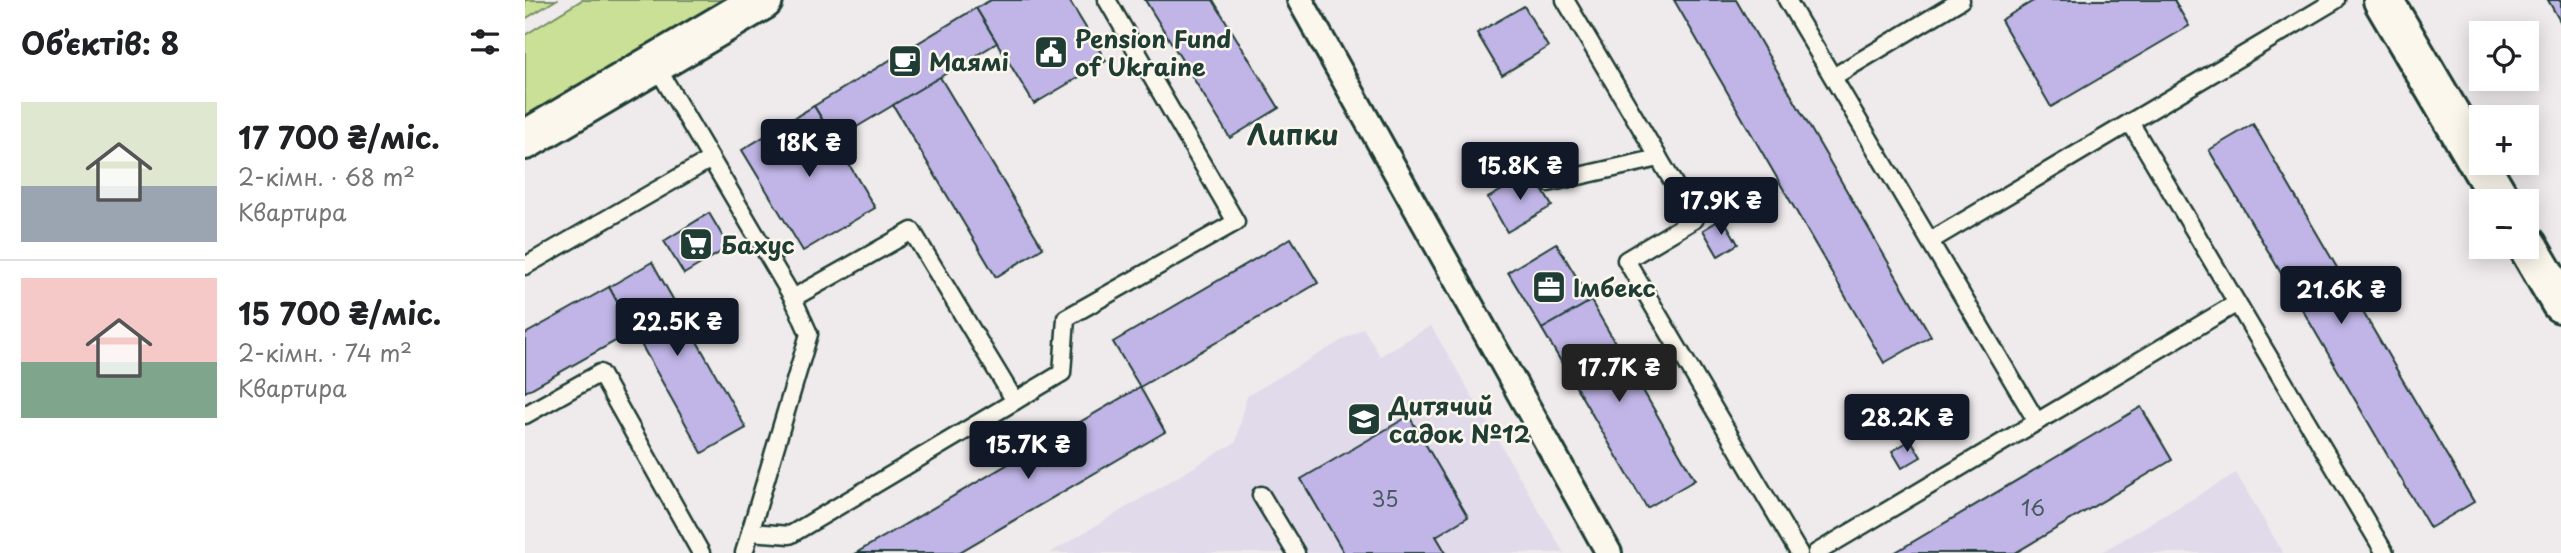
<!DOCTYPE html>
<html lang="uk">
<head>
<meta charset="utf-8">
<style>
  :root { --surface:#fff; --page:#f2f2f2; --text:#202124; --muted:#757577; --line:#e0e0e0; --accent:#111827 }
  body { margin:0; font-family:"Playpen Sans",sans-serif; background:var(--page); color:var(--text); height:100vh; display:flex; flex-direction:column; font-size:26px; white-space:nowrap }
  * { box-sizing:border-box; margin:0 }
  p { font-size:23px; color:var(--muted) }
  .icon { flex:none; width:38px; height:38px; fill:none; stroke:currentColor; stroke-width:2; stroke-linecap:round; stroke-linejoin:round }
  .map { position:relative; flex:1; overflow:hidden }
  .panel { display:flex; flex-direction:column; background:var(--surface); width:525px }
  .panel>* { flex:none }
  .tools { position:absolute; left:1944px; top:21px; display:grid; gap:14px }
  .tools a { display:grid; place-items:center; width:70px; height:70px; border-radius:0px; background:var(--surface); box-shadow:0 4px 18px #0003; font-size:35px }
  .price { position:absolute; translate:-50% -60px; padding:0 16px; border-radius:7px; background:var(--accent); color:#fff; font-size:23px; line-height:46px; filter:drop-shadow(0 2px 4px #0008) }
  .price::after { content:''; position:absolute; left:50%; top:42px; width:21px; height:16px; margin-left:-10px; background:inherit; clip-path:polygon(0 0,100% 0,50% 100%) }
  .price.on { background:#222; color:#fff }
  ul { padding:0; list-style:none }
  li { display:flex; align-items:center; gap:21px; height:175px; padding:0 21px }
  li+li { border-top:2px solid var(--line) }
  li span { display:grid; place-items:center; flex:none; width:196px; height:140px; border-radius:0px; color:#555 }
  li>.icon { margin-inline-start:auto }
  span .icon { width:84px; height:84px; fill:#fffc; stroke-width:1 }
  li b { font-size:30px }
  h2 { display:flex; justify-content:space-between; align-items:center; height:84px; padding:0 21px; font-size:30px }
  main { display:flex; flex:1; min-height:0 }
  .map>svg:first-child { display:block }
  .built { fill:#e1daea }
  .green { fill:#cae096; stroke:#748e65; stroke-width:2 }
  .building { fill:#c0b5e6; stroke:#1f3d34; stroke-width:2 }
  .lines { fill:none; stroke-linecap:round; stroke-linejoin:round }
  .service-casing { stroke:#1f3d34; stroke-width:21 }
  .pedestrian-casing { stroke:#1f3d34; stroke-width:30 }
  .tertiary-casing { stroke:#1f3d34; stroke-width:44 }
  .secondary-casing { stroke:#1f3d34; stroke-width:44 }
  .service { stroke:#fbf7ec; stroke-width:16 }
  .pedestrian { stroke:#fbf7ec; stroke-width:24 }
  .tertiary { stroke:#fbf7ec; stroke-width:38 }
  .secondary { stroke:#fbf7ec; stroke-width:38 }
  .labels { text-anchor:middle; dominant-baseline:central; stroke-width:5; stroke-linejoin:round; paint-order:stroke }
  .number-label { font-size:21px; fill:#475b60 }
  .poi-label { font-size:24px; font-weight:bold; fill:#1f3d34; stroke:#fbf7ec; text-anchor:start }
  .quarter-label { font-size:28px; font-weight:bold; fill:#1f3d34; stroke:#fbf7ec }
</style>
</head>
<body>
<main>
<section class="panel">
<h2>Об’єктів: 8<svg class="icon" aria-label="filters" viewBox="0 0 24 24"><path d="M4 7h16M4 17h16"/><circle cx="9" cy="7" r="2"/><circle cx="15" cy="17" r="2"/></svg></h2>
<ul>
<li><span style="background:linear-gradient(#dfe7d0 60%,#9aa5b1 0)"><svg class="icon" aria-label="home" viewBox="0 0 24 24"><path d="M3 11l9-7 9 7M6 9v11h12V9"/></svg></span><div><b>17 700 ₴/міс.</b><p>2-кімн. · 68 m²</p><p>Квартира</p></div></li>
<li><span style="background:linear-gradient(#f6c9c9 60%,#7fa58c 0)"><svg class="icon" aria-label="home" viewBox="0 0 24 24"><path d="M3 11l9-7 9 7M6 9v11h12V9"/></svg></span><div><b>15 700 ₴/міс.</b><p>2-кімн. · 74 m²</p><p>Квартира</p></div></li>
</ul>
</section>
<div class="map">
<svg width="2036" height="553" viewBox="0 0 2036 553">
  <rect width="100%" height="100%" fill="#efeaeb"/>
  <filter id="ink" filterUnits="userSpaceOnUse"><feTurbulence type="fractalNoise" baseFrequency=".0143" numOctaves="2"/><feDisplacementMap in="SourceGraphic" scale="14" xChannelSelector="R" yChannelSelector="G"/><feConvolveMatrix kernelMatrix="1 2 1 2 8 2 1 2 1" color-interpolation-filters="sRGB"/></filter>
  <g filter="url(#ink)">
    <!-- built -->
    <g class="built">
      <polygon points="906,326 1039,553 525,553 711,442 722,396 838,328 855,356"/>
      <polygon points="1711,473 1758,553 1575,553 1664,501"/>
    </g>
    <!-- green -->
    <g class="green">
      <polygon points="0,0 31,0 0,19"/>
      <polygon points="57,0 238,0 0,140 0,35"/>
    </g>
    <!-- building -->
    <g class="building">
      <polygon points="466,0 544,0 581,61 509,104 451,8"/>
      <polygon points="620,0 688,0 754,108 705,138"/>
      <polygon points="1149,0 1211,0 1406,336 1359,363"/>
      <polygon points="1510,0 1649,0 1664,26 1526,107 1476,20"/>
      <polygon points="2023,0 2036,0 2036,23"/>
      <polygon points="999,6 1023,47 977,75 952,33"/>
      <polygon points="451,8 472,43 310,140 289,106"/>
      <polygon points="415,77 518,248 471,277 368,105"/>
      <polygon points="289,106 350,208 278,251 217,150"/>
      <polygon points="1728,124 1949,502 1905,528 1684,150"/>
      <polygon points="1007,173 1027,206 982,232 963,198"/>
      <polygon points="184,213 204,247 159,274 139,241"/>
      <polygon points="1198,218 1213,244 1193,256 1178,230"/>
      <polygon points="766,238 793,283 615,387 588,342"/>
      <polygon points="1031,243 1066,301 1017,329 983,272"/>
      <polygon points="127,262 221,428 177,453 84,287"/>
      <polygon points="84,287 108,331 0,392 0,334"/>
      <polygon points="1066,301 1170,480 1122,508 1017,329"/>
      <polygon points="615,387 640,432 433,553 331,553"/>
      <polygon points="1616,407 1647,460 1490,553 1369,553"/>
      <polygon points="884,416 943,517 911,536 921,553 819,553 776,479"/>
      <polygon points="1386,440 1396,457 1377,468 1367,451"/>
    </g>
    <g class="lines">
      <!-- service casing -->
      <g class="service-casing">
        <g id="service">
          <polyline points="1040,0 1170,219 1101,260 1274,553"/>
          <polyline points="1262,0 1512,422"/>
          <polyline points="130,64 268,298 284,334 219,553"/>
          <polyline points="1308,77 1436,0"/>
          <polyline points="1023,183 1134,158"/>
          <polyline points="1405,241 1811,0"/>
          <polyline points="0,266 184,160"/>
          <polyline points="268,298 387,231 490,401"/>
          <polyline points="1712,303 1860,553"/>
          <polyline points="0,415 75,373 176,553"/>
          <polyline points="736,495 771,553"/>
          <polyline points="225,532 265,535 537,373 541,318 711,222 582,0"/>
          <polyline points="1291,553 1712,303 1605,122"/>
        </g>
      </g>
      <!-- pedestrian casing -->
      <g class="pedestrian-casing">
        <polyline id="pedestrian" points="775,0 1084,553"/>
      </g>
      <!-- tertiary casing -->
      <g class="tertiary-casing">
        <polyline id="tertiary" points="0,140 238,0"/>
      </g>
      <!-- secondary casing -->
      <g class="secondary-casing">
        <g id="secondary">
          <polyline points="1858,0 1976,201"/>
          <polyline points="2002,245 2036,303"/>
        </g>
      </g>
      <!-- service -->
      <use href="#service" class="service"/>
      <!-- pedestrian -->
      <use href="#pedestrian" class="pedestrian"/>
      <!-- tertiary -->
      <use href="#tertiary" class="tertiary"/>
      <!-- secondary -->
      <use href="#secondary" class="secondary"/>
    </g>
  </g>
  <!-- icons -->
  <defs>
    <g id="civic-square" transform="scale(1.75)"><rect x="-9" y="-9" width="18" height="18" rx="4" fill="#1f3d34" stroke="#fbf7ec"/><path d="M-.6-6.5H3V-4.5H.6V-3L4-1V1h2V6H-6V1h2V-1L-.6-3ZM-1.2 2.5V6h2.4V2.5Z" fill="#fff"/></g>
    <g id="cafe-square" transform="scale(1.75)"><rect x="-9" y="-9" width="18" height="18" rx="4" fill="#1f3d34" stroke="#fbf7ec"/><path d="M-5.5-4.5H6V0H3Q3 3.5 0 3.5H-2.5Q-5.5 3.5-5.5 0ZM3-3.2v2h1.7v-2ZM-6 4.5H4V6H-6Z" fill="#fff"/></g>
    <g id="supermarket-square" transform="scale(1.75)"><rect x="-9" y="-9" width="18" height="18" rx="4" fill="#1f3d34" stroke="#fbf7ec"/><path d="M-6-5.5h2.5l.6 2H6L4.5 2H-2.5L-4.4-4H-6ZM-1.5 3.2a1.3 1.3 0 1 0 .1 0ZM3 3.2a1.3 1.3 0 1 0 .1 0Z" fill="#fff"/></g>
    <g id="office-square" transform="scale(1.75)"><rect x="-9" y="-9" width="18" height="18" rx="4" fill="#1f3d34" stroke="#fbf7ec"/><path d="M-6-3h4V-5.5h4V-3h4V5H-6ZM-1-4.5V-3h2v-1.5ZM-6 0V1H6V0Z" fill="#fff"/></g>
    <g id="school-square" transform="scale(1.75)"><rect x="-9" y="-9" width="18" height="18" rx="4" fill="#1f3d34" stroke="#fbf7ec"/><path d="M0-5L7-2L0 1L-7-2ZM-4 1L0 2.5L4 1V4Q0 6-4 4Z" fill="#fff"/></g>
  </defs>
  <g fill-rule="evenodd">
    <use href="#civic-square" x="526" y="52"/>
    <use href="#cafe-square" x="380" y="61"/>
    <use href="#supermarket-square" x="171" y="244"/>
    <use href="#office-square" x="1024" y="287"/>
    <use href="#school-square" x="839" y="419"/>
  </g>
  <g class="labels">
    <!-- number labels -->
    <g class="number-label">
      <text x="860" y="498">35</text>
      <text x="1508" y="507">16</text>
    </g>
    <!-- poi labels -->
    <g class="poi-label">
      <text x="550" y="38">Pension Fund<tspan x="550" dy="28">of Ukraine</tspan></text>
      <text x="404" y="61">Маямі</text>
      <text x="196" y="244">Бахус</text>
      <text x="1048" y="287">Імбекс</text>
      <text x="864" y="405">Дитячий<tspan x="864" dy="28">садок №12</tspan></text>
    </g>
    <!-- quarter labels -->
    <g class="quarter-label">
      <text x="768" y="133">Липки</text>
    </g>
  </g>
</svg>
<div class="tools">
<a><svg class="icon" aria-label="locate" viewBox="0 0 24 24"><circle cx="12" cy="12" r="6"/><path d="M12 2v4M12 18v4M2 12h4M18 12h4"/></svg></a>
<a>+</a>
<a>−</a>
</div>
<b class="price" style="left:284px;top:179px">18K ₴</b>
<b class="price" style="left:995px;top:202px">15.8K ₴</b>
<b class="price" style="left:1196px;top:237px">17.9K ₴</b>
<b class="price" style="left:1816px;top:326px">21.6K ₴</b>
<b class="price" style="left:152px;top:358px">22.5K ₴</b>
<b class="price on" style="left:1094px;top:404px">17.7K ₴</b>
<b class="price" style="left:1382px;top:454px">28.2K ₴</b>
<b class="price" style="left:503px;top:481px">15.7K ₴</b>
</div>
</main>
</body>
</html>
